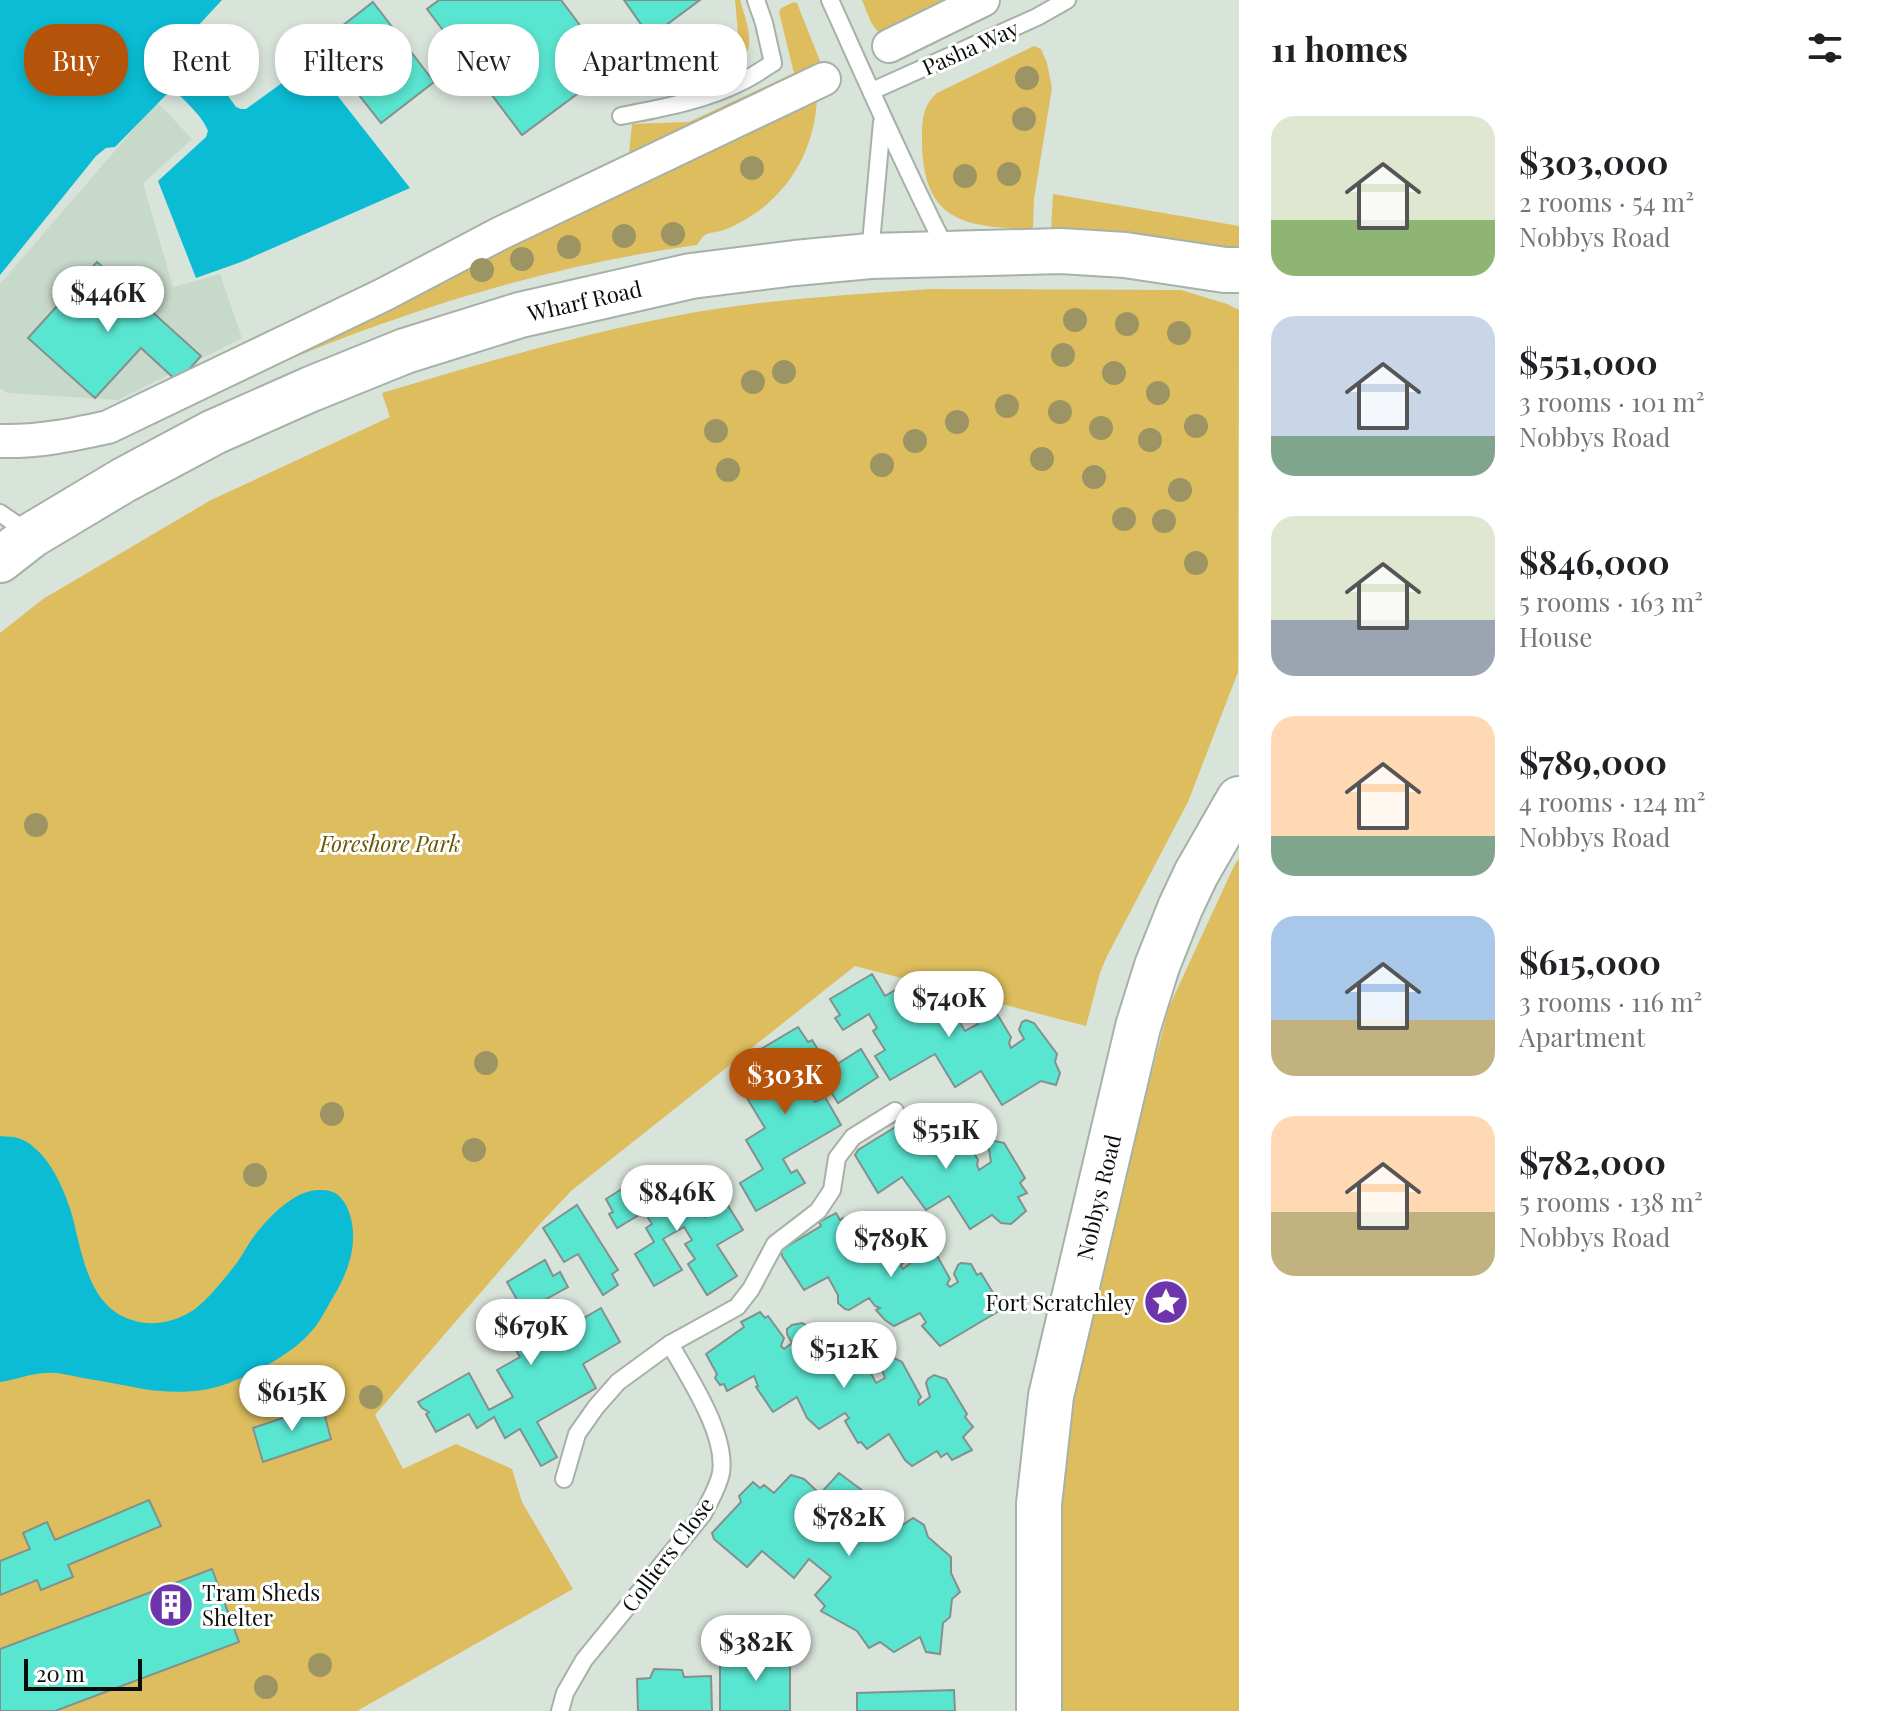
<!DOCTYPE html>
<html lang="en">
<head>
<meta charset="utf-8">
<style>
  :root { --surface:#fff; --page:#f2f2f2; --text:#202124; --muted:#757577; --accent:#b45309 }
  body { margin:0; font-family:"Playfair Display",serif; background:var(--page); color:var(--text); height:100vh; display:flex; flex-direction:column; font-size:30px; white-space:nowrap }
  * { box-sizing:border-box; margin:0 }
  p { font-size:26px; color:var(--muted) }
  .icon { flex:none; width:44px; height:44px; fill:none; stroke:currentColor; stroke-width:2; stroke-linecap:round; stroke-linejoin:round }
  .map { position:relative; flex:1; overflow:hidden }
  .details { display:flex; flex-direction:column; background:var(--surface); width:640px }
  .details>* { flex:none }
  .top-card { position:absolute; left:24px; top:24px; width:760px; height:72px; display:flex; gap:16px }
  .scale { position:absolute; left:24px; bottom:20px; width:118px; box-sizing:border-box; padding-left:8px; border:4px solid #0a0e0b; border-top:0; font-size:22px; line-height:28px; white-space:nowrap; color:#0a0e0b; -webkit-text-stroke:6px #fff; paint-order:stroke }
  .price { position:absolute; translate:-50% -68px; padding:0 18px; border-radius:28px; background:#fff; color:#222; font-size:26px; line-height:52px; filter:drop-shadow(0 2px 4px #0008) }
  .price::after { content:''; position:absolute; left:50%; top:48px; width:24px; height:18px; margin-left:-12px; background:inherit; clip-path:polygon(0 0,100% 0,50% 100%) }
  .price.selected { background:var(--accent); color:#fff }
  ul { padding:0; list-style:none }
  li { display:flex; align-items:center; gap:24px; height:200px; padding:0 32px }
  li span { display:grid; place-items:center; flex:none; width:224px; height:160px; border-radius:24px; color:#555 }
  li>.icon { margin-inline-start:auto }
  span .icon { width:96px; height:96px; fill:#fffc; stroke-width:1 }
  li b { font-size:34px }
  h2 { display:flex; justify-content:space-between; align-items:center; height:96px; padding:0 32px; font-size:34px }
  .chip { padding:0 28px; border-radius:32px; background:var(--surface); box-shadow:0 4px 12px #0003; font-size:28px; line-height:72px }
  .chip.selected { background:var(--accent); color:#fff }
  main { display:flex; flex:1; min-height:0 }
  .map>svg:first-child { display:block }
  .built { fill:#c7d9cb }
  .green { fill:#ddbd5d }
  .water { fill:#0bbcd4 }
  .building { fill:#59e6d1; stroke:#82918e; stroke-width:2 }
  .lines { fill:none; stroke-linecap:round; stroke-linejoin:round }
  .lane-casing { stroke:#a6b1a8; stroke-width:20 }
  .street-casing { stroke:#a6b1a8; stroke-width:36 }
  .secondary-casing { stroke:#a6b1a8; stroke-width:48 }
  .lane { stroke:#fff; stroke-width:16 }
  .street { stroke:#fff; stroke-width:32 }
  .secondary { stroke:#fff; stroke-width:44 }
  .tree { fill:#9c9563 }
  .labels { text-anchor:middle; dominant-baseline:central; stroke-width:6; stroke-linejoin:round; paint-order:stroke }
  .street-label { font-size:22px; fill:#0a0e0b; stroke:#fff }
  .park-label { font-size:22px; font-style:italic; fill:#6a5501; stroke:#fff }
  .poi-label { font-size:22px; fill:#0a0e0b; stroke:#fff; text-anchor:end }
</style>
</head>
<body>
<main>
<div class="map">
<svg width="1239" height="1711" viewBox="0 0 1239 1711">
  <rect width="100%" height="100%" fill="#d8e3da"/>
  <!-- built -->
  <polygon class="built" points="157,102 192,139 143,183 173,287 220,274 242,338 118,400 7,393 0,388 0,284"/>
  <!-- green -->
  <g class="green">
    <path d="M735,0H740C747,24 761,56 730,68L727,48L739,45Z"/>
    <path d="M862,0H961L885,36C871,30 868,13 862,0Z"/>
    <polygon points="794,2 797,3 820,61 805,74 600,171 598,167 629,153 632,124 689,122 794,73 779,12 781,8"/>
    <path d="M1034,46L1041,49L1047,63L1052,88L1034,199L1033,227L1031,229C965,227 924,222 922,144C922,124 921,107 937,93Z"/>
    <path d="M817,98C815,150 788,197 741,222C735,225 730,228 724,230C718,232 710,232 705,235C702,237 700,241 697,245C602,258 510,281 419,311C363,330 307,350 254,376L252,372L457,260Z"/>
    <polygon points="1053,194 1239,226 1239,254 1051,231"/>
    <path d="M930,289L1181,290L1227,304L1239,310L1238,672L1188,802L1107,956L1100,973L1086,1026L855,966L571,1191L539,1225L375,1415L403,1469L456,1444L512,1469L522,1502L573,1589L357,1711H0V633L43,599L211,500L390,417L382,393C477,365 573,336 670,317C756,300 843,295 930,289Z"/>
    <polygon points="1239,858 1239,1711 1057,1711 1054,1619 1065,1441 1083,1335 1169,1007 1234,866"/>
  </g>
  <!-- water -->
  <g class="water">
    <path d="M0,0H222L196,28C191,35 191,43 195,50L236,107L241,109H246L311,62L410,188L241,262L196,278L158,181L206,137L208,131C203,117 188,104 177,93L166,95L115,147L106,148L96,156L0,275Z"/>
    <path d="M0,1136C6,1137 13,1136 18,1138C30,1142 39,1151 46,1160C58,1176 66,1195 72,1215C82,1252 88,1307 132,1320C153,1327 176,1322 195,1309C209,1298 221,1283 232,1269C240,1260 245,1249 252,1239C267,1219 292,1191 318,1190C332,1189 341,1194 347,1207C361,1238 349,1272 332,1299C325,1311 319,1324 309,1334C289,1357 233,1386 203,1390C183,1393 163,1392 143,1389C123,1385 103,1381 83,1378C71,1376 59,1372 47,1373C31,1373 16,1380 0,1382Z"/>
  </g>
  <!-- building -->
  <g class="building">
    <polygon points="439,0 561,0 612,68 522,135 427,9"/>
    <polygon points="624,0 700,0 650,37"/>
    <polygon points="373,2 434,82 381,123 319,44"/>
    <polygon points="97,262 201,356 178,382 141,348 95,398 28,338"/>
    <polygon points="872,974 885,996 907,983 917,999 938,986 965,1031 978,1024 972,1014 976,1004 991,1004 1011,1037 1009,1043 1011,1048 1024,1039 1019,1030 1022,1022 1026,1020 1034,1023 1057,1054 1055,1062 1060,1073 1056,1085 1041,1081 1002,1105 981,1071 955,1087 935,1054 890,1080 875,1056 885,1050 873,1031 877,1028 869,1014 843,1030 835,1018 840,1015 830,999"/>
    <polygon points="798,1027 808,1042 812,1040 825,1061 796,1078 802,1088 805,1085 815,1102 825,1097 841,1125 783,1159 791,1173 797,1170 805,1183 756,1211 740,1183 763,1169 746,1140 765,1128 747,1098 769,1085 751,1055"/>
    <polygon points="861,1049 878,1077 838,1103 820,1075"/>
    <polygon points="911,1113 915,1119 920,1116 935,1141 930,1146 932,1150 944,1142 941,1136 944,1125 950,1123 959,1126 978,1160 977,1165 979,1170 991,1162 988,1143 995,1141 1004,1143 1025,1178 1020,1183 1027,1193 1018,1197 1026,1211 1011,1224 1001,1223 992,1215 970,1229 949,1196 926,1210 902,1177 878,1193 855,1155 858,1150 897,1126 894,1120"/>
    <polygon points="647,1173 664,1202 687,1188 705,1217 727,1204 743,1230 717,1245 737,1276 707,1295 688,1264 695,1259 685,1244 692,1240 684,1227 663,1239 682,1270 654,1286 635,1254 654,1242 646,1228 652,1224 644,1212 617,1228 609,1214 613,1212 606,1199"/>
    <polygon points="577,1205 618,1270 612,1274 618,1285 603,1295 578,1254 564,1262 543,1228"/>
    <polygon points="836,1213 840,1220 843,1218 859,1241 856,1245 860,1249 868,1243 865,1234 870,1226 882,1225 905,1260 901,1266 903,1269 914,1260 911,1254 912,1249 917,1242 930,1243 950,1279 947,1284 950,1287 958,1282 954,1274 958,1265 961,1263 971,1264 977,1275 981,1273 995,1296 993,1301 999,1311 940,1346 922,1326 926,1322 920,1313 894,1326 885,1320 876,1310 880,1308 875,1306 869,1298 849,1310 845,1309 838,1303 838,1295 828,1277 804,1290 782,1256 781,1250 821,1226 819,1222"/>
    <polygon points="545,1260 553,1276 560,1272 568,1287 541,1302 550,1316 554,1313 563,1330 601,1308 620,1342 583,1364 596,1388 537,1422 557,1457 541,1466 520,1429 505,1438 494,1417 477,1428 469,1414 436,1432 426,1414 429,1412 422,1408 418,1402 469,1373 489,1410 513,1397 497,1370 520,1357 501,1325 524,1312 507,1282"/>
    <polygon points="760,1312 765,1318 768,1316 784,1338 781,1346 784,1349 792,1343 787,1334 787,1329 792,1325 802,1323 808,1326 828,1357 825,1364 827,1368 840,1359 836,1349 844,1341 856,1345 876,1383 885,1378 881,1367 882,1362 887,1358 892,1357 902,1362 921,1397 918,1401 919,1405 930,1397 926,1383 928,1379 934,1375 946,1379 967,1414 965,1417 973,1427 963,1437 972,1450 952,1460 947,1453 941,1457 937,1451 912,1466 905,1460 889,1434 867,1449 861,1442 858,1443 845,1421 849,1418 845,1413 819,1429 807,1418 797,1397 773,1412 756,1387 758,1386 754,1376 727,1391 724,1384 720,1385 715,1378 717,1374 706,1354 744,1327 741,1322"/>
    <polygon points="322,1405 331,1439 263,1462 253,1428"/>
    <polygon points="839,1473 875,1500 876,1510 885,1519 901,1526 913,1518 924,1525 928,1537 951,1557 951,1573 960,1592 952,1599 950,1617 943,1623 940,1654 926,1652 920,1637 894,1652 880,1642 869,1648 857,1631 821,1611 825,1606 815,1595 831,1577 809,1559 794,1578 762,1551 747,1567 714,1539 712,1533 741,1502 739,1496 753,1482 760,1488 764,1485 774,1493 791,1475 804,1479 820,1494"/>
    <polygon points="149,1500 161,1526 68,1565 73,1577 41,1590 37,1580 0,1595 0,1561 30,1549 23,1533 47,1522 55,1540"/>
    <polygon points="212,1569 239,1642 55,1711 0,1711 0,1649"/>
    <polygon points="790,1652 790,1711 720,1711 720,1661 742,1660 742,1653"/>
    <polygon points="654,1669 682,1670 684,1677 711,1676 712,1711 638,1711 637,1679 650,1678"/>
    <polygon points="954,1690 955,1711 857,1711 857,1693"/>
  </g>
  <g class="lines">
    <!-- lane casing -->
    <g class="lane-casing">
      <g id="lane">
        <path d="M830,0C868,84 905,169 947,251"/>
        <polyline points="872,91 1037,17 1067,0"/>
        <path d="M621,116C662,108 703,101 741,82C752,77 763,69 773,63L764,23L756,0"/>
        <polyline points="870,254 882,122"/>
        <polyline points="0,513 29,533"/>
        <polyline points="564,1479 577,1434 596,1407 618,1382 670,1344 737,1307 751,1289 775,1244 818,1211 832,1190 837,1158 853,1137 895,1111"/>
        <path d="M560,1711L565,1693L584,1660L703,1514C710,1500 718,1488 721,1473C727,1434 689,1378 670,1344"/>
      </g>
    </g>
    <!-- street casing -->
    <g class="street-casing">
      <g id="street">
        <polyline points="889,46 983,0"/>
        <path d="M0,441C38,442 72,435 108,427L383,295L501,233L824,79"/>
      </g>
    </g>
    <!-- secondary casing -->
    <g class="secondary-casing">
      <g id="secondary">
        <path id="s1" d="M0,560L32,535L124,480L214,432L311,389L405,351L520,315L691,276L795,263L870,256L1061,251L1125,255L1225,270H1239"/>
        <path id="s2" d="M1039,1711V1504L1051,1396L1138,1027L1157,966L1180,908L1196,874L1239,799"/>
      </g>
    </g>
    <!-- lane -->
    <use href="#lane" class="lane"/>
    <!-- street -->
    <use href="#street" class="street"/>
    <!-- secondary -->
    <use href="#secondary" class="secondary"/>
  </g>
  <!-- trees -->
  <g class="tree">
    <circle cx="1027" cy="78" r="12"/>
    <circle cx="1024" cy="119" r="12"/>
    <circle cx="752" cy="168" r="12"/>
    <circle cx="1009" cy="174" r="12"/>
    <circle cx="965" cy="176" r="12"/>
    <circle cx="673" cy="234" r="12"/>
    <circle cx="624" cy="236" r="12"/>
    <circle cx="569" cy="247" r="12"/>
    <circle cx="522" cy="259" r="12"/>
    <circle cx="482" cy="270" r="12"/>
    <circle cx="1075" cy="320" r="12"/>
    <circle cx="1127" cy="324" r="12"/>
    <circle cx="1179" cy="333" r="12"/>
    <circle cx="1063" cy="355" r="12"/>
    <circle cx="784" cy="372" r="12"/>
    <circle cx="1114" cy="373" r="12"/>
    <circle cx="753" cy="382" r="12"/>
    <circle cx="1158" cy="393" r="12"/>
    <circle cx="1007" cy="406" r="12"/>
    <circle cx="1060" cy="412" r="12"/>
    <circle cx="957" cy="422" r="12"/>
    <circle cx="1196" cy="426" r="12"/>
    <circle cx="1101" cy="428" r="12"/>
    <circle cx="716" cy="431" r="12"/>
    <circle cx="1150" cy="440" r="12"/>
    <circle cx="915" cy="441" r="12"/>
    <circle cx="1042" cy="459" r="12"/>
    <circle cx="882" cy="465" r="12"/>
    <circle cx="728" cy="470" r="12"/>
    <circle cx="1094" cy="477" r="12"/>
    <circle cx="1180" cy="490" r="12"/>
    <circle cx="1124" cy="519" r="12"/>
    <circle cx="1164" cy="521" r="12"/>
    <circle cx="1196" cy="563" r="12"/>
    <circle cx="36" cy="825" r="12"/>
    <circle cx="486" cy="1063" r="12"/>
    <circle cx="332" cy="1114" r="12"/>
    <circle cx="474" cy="1150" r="12"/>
    <circle cx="255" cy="1175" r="12"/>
    <circle cx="371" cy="1397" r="12"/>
    <circle cx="320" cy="1665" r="12"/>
    <circle cx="266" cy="1687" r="12"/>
  </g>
  <!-- icons -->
  <defs>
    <g id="sight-disc" transform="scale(2.3)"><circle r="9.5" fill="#6d35ac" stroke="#fff"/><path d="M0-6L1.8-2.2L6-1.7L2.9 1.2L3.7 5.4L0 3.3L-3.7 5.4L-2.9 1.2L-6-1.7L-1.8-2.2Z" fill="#fff"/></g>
    <g id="building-disc" transform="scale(2.3)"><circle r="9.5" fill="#6d35ac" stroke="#fff"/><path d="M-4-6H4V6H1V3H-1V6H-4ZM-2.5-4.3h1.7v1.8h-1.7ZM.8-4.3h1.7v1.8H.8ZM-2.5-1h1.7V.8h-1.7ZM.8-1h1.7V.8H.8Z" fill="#fff"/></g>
  </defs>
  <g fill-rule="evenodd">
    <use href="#sight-disc" x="1166" y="1302"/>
    <use href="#building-disc" x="171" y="1605"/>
  </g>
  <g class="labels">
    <!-- street labels -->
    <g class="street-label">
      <text transform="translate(970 47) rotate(-24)">Pasha Way</text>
      <text stroke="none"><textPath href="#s1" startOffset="644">Wharf Road</textPath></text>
      <text stroke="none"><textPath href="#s2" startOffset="520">Nobbys Road</textPath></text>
      <text transform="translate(667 1554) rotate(-53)">Colliers Close</text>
    </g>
    <!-- park labels -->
    <g class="park-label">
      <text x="390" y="843">Foreshore Park</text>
    </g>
    <!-- poi labels -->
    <g class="poi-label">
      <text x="1135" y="1302">Fort Scratchley</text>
      <text x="202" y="1592" text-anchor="start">Tram Sheds<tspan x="202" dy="25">Shelter</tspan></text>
    </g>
  </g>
</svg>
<div class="scale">20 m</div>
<b class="price" style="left:108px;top:334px">$446K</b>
<b class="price" style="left:949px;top:1039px">$740K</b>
<b class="price selected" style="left:785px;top:1116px">$303K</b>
<b class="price" style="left:946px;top:1171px">$551K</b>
<b class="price" style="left:677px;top:1233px">$846K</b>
<b class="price" style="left:891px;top:1279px">$789K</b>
<b class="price" style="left:531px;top:1367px">$679K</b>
<b class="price" style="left:844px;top:1390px">$512K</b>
<b class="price" style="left:292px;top:1433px">$615K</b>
<b class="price" style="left:849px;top:1558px">$782K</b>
<b class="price" style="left:756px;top:1683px">$382K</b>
<div class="top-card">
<a class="chip selected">Buy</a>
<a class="chip">Rent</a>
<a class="chip">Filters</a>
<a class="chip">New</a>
<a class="chip">Apartment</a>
</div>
</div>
<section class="details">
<h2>11 homes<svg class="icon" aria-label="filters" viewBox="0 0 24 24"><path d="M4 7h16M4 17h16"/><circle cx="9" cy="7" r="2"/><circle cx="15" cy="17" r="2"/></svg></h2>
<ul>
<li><span style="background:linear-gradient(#dfe7d0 65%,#8fb573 0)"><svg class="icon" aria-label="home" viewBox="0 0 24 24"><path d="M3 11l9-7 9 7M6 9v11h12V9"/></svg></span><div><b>$303,000</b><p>2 rooms · 54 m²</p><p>Nobbys Road</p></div></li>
<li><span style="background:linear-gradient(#c9d6e8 75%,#7fa58c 0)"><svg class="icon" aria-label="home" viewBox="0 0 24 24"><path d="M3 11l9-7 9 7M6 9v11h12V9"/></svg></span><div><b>$551,000</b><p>3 rooms · 101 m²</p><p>Nobbys Road</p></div></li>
<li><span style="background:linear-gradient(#dfe7d0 65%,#9aa5b1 0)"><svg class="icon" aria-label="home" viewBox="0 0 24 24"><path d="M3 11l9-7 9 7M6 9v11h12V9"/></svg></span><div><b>$846,000</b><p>5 rooms · 163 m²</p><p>House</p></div></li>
<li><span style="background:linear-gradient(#ffd9b3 75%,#7fa58c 0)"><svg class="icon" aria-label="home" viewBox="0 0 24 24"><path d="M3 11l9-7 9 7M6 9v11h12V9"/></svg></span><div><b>$789,000</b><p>4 rooms · 124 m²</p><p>Nobbys Road</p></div></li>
<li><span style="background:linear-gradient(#a9c7e8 65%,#c2b280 0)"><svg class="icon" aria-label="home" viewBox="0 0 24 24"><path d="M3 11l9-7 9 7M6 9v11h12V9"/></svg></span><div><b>$615,000</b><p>3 rooms · 116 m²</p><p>Apartment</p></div></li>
<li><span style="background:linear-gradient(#ffd9b3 60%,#c2b280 0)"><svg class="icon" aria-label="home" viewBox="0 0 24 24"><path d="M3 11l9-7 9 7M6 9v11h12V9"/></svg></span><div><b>$782,000</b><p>5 rooms · 138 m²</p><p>Nobbys Road</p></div></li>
</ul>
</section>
</main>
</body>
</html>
